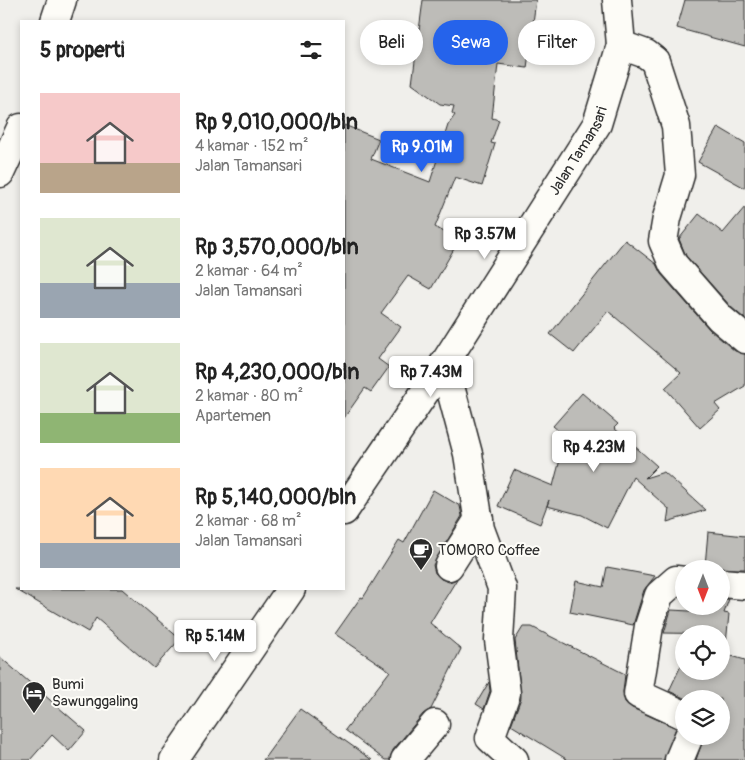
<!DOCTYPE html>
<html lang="id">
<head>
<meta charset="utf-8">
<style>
  :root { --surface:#fff; --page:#f2f2f2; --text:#222; --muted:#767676; --accent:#2563eb }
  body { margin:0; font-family:Pangolin,sans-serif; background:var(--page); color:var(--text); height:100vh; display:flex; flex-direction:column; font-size:19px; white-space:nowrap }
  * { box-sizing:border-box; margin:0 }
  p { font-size:16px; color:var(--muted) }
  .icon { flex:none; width:28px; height:28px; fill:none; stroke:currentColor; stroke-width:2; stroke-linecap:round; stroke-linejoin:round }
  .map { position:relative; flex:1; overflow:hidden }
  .panel { position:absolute; left:20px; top:20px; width:325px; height:570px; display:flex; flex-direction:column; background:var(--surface); border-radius:0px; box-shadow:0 2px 8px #0003 }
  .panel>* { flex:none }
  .hud { position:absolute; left:360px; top:20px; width:310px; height:45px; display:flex; gap:10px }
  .needle { width:32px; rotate:180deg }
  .tools { position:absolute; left:675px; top:560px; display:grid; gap:10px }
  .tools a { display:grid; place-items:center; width:55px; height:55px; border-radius:50%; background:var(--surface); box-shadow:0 2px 8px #0003; font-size:25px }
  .price { position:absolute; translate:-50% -42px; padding:0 11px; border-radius:5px; background:#fff; color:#222; font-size:16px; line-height:32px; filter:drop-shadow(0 1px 2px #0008) }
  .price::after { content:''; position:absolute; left:50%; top:30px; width:15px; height:11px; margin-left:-8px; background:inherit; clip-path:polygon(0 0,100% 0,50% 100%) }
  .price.current { background:var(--accent); color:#fff }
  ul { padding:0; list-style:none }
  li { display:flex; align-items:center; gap:15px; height:125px; padding:0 20px }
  li span { display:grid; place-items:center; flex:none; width:140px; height:100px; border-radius:0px; color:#555 }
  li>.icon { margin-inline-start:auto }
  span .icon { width:60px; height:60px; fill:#fffc; stroke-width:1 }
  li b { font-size:21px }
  h2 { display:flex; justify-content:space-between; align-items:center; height:60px; padding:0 20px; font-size:21px }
  .tag { padding:0 18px; border-radius:22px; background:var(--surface); box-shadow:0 2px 8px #0003; font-size:18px; line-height:45px }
  .tag.current { background:var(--accent); color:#fff }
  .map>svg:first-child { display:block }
  .building { fill:#bdbcb8; stroke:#2b2b2b }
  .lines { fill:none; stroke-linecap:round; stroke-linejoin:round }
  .minor-casing { stroke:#2b2b2b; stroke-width:31 }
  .major-casing { stroke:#2b2b2b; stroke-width:31 }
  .minor { stroke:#fdfcf7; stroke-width:28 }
  .major { stroke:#fdfcf7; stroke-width:28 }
  .labels { text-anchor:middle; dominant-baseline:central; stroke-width:4; stroke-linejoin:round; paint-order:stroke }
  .street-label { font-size:15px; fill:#2b2b2b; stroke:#fdfcf7 }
  .poi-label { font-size:15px; fill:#2b2b2b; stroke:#fdfcf7; text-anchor:start }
</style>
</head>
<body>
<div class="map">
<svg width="745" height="760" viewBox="0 0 745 760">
  <rect width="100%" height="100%" fill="#f0efeb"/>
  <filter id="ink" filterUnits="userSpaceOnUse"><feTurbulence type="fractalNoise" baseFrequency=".02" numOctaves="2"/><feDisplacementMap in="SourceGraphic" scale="10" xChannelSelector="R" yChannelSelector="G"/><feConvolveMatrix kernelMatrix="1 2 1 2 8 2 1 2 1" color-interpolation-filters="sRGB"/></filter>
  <g filter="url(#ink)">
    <!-- building -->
    <g class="building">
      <polygon points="423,0 536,0 527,68 498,64 492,118 499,120 491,143 495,144 482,186 455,177 435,227 459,240 431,289 408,276 381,313 401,327 378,359 389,367 371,392 365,388 344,418 344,125 379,139 371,159 430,182 448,125 455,115 452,113 454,106 440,104 412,84"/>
      <polygon points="685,0 745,0 745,47 677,28"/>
      <polygon points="718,127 745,143 745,188 698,162"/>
      <polygon points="745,207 745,319 731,307 686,256 679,239 699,214 723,233"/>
      <polygon points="625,240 656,264 661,274 710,330 735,351 745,354 745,386 715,404 720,410 700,428 665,388 681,373 608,311 574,353 550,334"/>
      <polygon points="582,393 618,424 614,428 657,466 645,478 664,472 706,510 667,522 669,509 633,477 607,528 582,515 547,506 549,500 540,524 498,506 514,470 553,486 566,437 553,426"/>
      <polygon points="433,490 460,506 462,516 433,565 435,573 441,579 449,582 457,579 430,623 461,649 431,709 423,714 393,750 390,760 385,760 345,730 390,671 335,634 361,597 363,598 399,540 404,543"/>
      <polygon points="708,532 745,536 745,569 712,569 713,566 705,566"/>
      <polygon points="607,567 655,576 644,590 633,625 570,612 576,581 603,587"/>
      <polygon points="15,589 122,589 180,639 154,668 96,618 88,632"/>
      <polygon points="721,599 729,599 724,613 729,614 725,654 745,660 745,760 696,760 704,736 721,736 721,699 686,699 669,691 684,659 684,671 721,671 721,634 664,633 671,610 708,612 709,606 721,606"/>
      <polygon points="523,627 532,627 625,674 623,692 625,702 632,708 676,728 664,760 568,760 511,725 521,698 515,640"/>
      <polygon points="0,657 86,731 69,751 52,735 30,760 0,760"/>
      <polygon points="489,682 490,691 484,709 476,704"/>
      <polygon points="300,709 372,760 263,760"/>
    </g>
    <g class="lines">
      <!-- minor casing -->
      <g class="minor-casing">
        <g id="minor">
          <polyline points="55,21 62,0"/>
          <polyline points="621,45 646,54 655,61 676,126 680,175 667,218 663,241 673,264 720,318 745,339"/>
          <polyline points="0,173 21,128"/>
          <polyline points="444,364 468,454 480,529 502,588 499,640 506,693 490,738 514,760"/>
          <polyline points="449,566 479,519"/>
          <polyline points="684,581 676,580 659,595 649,626 638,694 684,715"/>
          <polyline points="721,583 745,585"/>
          <polyline points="405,760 435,724"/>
          <polyline points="679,760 689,736"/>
        </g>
      </g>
      <!-- major casing -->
      <g class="major-casing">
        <g id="major">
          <path id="s1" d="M344,511L444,364L597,124L621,45L617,0"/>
          <polyline points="174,760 291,589"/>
        </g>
      </g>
      <!-- minor -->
      <use href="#minor" class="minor"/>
      <!-- major -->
      <use href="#major" class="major"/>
    </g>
  </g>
  <!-- icons -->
  <defs>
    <g id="cafe-pin" transform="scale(1.25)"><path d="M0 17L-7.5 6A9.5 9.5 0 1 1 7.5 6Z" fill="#2b2b2b" stroke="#fdfcf7"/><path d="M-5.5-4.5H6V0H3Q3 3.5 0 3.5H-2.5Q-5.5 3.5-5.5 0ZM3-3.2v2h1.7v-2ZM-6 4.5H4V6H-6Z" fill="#fff"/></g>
    <g id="hotel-pin" transform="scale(1.25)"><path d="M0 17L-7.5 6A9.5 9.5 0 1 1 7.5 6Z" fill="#2b2b2b" stroke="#fdfcf7"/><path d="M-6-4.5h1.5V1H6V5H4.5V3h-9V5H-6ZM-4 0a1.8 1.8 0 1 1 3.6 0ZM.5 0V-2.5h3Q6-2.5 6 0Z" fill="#fff"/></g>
  </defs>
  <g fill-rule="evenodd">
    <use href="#cafe-pin" x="421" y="550"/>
    <use href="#hotel-pin" x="34" y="693"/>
  </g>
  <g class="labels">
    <!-- street labels -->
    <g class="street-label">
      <text stroke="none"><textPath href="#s1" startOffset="430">Jalan Tamansari</textPath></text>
    </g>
    <!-- poi labels -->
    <g class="poi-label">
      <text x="438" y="550">TOMORO Coffee</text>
      <text x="52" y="684">Bumi<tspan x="52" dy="17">Sawunggaling</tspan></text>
    </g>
  </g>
</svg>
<div class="tools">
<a><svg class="needle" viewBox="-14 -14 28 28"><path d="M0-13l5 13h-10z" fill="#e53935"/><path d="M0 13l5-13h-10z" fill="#767676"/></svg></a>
<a><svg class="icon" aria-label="locate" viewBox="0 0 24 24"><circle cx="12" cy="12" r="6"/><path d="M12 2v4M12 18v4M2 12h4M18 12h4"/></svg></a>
<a><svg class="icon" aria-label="layers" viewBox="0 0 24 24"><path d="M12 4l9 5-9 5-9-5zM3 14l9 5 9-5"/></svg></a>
</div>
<b class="price current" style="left:422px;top:173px">Rp 9.01M</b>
<b class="price" style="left:485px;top:260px">Rp 3.57M</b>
<b class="price" style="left:431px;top:398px">Rp 7.43M</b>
<b class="price" style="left:594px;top:473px">Rp 4.23M</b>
<b class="price" style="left:215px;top:662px">Rp 5.14M</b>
<div class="hud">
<a class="tag">Beli</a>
<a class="tag current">Sewa</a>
<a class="tag">Filter</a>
</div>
<section class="panel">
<h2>5 properti<svg class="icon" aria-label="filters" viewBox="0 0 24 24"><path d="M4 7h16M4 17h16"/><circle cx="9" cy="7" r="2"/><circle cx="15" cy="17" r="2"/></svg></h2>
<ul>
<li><span style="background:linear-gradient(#f6c9c9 70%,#b9a48a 0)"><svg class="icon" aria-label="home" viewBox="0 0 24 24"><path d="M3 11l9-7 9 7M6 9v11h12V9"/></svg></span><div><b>Rp 9,010,000/bln</b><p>4 kamar · 152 m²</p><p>Jalan Tamansari</p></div></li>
<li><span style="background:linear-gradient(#dfe7d0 65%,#9aa5b1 0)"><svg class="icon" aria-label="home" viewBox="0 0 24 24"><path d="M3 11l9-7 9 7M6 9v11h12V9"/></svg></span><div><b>Rp 3,570,000/bln</b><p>2 kamar · 64 m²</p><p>Jalan Tamansari</p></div></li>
<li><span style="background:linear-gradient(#dfe7d0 70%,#8fb573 0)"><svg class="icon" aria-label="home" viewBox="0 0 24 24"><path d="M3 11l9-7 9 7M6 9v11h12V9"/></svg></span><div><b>Rp 4,230,000/bln</b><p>2 kamar · 80 m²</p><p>Apartemen</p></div></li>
<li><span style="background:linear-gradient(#ffd9b3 75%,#9aa5b1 0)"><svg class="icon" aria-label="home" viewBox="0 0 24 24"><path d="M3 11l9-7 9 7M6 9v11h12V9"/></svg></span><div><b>Rp 5,140,000/bln</b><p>2 kamar · 68 m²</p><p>Jalan Tamansari</p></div></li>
</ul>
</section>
</div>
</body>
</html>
